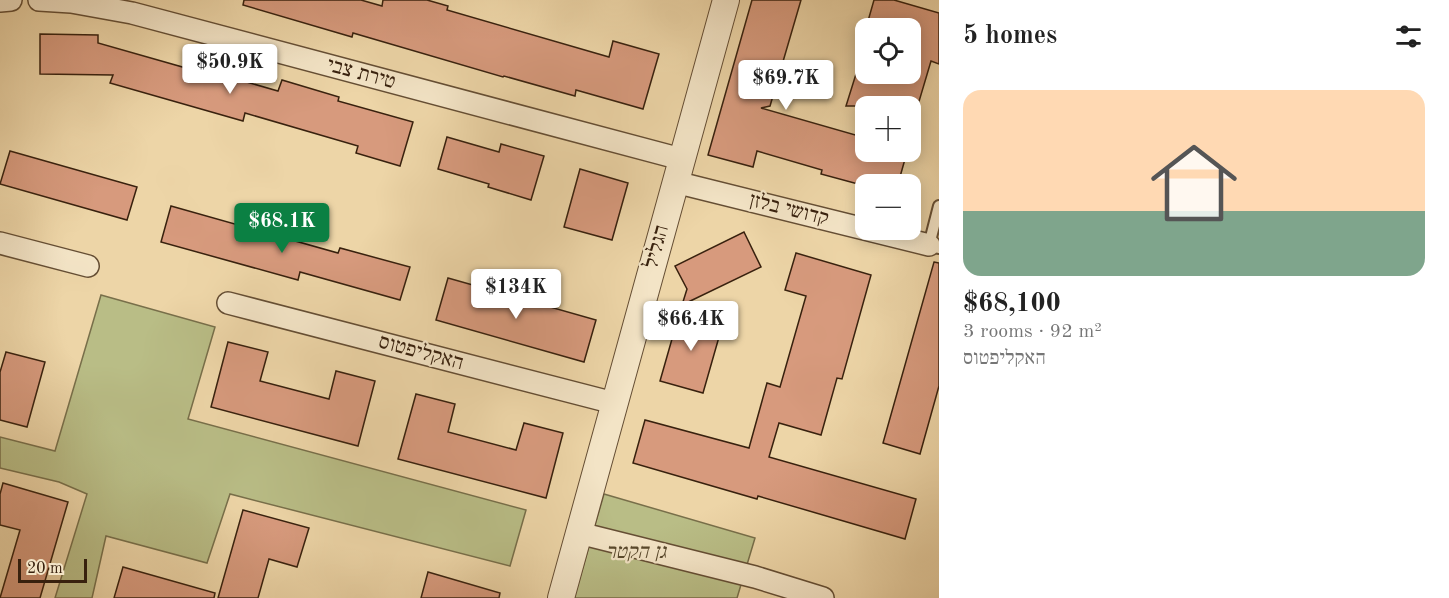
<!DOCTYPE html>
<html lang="en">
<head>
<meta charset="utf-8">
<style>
  :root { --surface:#fff; --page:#f2f2f2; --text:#222; --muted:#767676; --accent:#0b8043 }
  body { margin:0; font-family:"Old Standard TT","Frank Ruhl Libre",serif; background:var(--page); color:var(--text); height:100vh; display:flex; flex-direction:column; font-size:22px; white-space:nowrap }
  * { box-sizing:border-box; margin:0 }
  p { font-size:20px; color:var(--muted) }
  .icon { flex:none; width:33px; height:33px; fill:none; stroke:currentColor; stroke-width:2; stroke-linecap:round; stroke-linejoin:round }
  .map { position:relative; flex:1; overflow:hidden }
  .details { display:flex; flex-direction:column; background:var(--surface); width:510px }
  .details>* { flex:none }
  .controls { position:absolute; left:855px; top:18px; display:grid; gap:12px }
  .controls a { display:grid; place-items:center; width:66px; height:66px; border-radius:12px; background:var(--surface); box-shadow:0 3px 15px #0003; font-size:30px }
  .scale { position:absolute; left:18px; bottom:15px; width:69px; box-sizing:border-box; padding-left:6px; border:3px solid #38210e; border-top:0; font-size:16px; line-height:21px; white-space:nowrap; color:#38210e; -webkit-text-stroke:4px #f3e4c6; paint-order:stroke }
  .price { position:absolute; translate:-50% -51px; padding:0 14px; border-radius:6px; background:#fff; color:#222; font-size:20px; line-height:39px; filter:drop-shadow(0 2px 3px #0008) }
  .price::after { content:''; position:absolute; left:50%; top:36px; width:18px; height:14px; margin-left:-9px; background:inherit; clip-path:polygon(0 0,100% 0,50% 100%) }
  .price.on { background:var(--accent); color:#fff }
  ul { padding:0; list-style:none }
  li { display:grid; align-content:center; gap:12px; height:318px; padding:0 24px }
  li span { display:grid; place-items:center; height:186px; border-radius:18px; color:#555 }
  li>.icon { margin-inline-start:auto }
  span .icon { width:108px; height:108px; fill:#fffc; stroke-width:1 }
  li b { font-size:26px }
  h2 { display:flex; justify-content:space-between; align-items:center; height:72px; padding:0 24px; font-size:26px }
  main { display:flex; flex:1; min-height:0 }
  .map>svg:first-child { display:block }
  .green { fill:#b9bd86; stroke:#786f4a; stroke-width:1.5 }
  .building { fill:#d79a7d; stroke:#38210e; stroke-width:1.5 }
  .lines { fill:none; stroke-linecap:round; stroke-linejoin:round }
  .service-casing { stroke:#654e34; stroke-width:14 }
  .minor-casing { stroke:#654e34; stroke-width:24 }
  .tertiary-casing { stroke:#654e34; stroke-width:28 }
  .service { stroke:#f3e4c6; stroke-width:10 }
  .minor { stroke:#f3e4c6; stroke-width:21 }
  .tertiary { stroke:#f3e4c6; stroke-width:26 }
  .labels { text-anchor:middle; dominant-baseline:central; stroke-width:4.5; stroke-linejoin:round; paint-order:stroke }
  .street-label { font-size:21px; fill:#38210e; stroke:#f3e4c6 }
  .park-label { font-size:21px; font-style:italic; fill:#58482c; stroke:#f3e4c6 }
</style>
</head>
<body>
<main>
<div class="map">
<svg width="939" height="598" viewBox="0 0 939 598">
  <rect width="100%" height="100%" fill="#edd5a7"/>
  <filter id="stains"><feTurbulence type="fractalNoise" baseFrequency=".00333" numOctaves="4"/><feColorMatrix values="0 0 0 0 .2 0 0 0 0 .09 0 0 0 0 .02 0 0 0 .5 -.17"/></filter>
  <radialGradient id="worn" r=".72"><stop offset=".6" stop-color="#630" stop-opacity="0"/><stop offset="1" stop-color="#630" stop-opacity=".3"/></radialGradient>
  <!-- green -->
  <g class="green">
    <polygon points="101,295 215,327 188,419 526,510 510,566 230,494 207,563 106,536 92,598 55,598 87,494 59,482 0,468 0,437 55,451"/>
    <polygon points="604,494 755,538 737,598 574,598"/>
  </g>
  <!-- building -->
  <g class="building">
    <polygon points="244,0 361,0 382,6 383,0 427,0 448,6 447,10 609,57 613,41 659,54 643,109 576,90 575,96 504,76 503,77 353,33 352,37 243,5"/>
    <polygon points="752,0 801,0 770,106 761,108 866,138 866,152 907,152 898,184 858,184 821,174 822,170 757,151 753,167 708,155"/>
    <polygon points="874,0 894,0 939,13 939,64 931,61 915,115 910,114 910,106 846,106 856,74 882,74 910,82 910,28 866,28"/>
    <polygon points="40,34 98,35 98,43 186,68 187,65 278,91 282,80 339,97 338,101 413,122 400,166 356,153 358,146 245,113 243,121 110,83 113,75 40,74"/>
    <polygon points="447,137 499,152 501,144 544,156 531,200 488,187 489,184 438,169"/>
    <polygon points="10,151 137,187 127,220 0,184"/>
    <polygon points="580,169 628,183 612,240 564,227"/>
    <polygon points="171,206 338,253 340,248 410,267 400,300 300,272 298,280 161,242"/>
    <polygon points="744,232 761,267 682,305 687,289 675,266"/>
    <polygon points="796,253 871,275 842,379 837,378 821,435 779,423 769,457 916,499 905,539 758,496 757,499 633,463 645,420 749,448 767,383 780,387 806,296 785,290"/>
    <polygon points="934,262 939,263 939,386 920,454 883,443"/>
    <polygon points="448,278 596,320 584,362 436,320"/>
    <polygon points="680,311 723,323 703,393 660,381"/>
    <polygon points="228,342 268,352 260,381 329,399 336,371 375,381 358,446 211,407"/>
    <polygon points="6,352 45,362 27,427 0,420 0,372"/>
    <polygon points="416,394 455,404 448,432 516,450 524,423 563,433 546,498 398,459"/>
    <polygon points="3,483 68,502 40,598 0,598 20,530 0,525 0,494"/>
    <polygon points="243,510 309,528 297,567 269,559 258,598 218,598"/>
    <polygon points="123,567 215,593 214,598 114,598"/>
    <polygon points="428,572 500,593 499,598 421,598"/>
  </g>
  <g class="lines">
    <!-- service casing -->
    <g class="service-casing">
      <polyline id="service" points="939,206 929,245 939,248"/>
    </g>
    <!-- minor casing -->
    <g class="minor-casing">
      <g id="minor">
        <polyline points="39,0 71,2 132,13 681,159"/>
        <polyline points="0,1 11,0"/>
        <polyline points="675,182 929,245"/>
        <polyline points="0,243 88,266"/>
        <polyline points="228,303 614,403"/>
        <polyline points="579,533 755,577 823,598"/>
      </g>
    </g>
    <!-- tertiary casing -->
    <g class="tertiary-casing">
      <polyline id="tertiary" points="561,598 726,0"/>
    </g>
    <!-- service -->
    <use href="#service" class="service"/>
    <!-- minor -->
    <use href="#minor" class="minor"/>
    <!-- tertiary -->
    <use href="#tertiary" class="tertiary"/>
  </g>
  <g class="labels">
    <!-- street labels -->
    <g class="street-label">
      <text transform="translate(361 74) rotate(15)">טירת צבי</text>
      <text transform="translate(789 210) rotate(14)">קדושי בלזן</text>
      <text transform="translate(657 247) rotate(-75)">הגליל</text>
      <text transform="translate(421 353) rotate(15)">האקליפטוס</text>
    </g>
    <!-- park labels -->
    <g class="park-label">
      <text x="636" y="552">גן הקטר</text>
    </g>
  </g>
  <rect width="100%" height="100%" filter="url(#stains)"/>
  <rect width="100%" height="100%" fill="url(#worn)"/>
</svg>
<div class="controls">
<a><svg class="icon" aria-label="locate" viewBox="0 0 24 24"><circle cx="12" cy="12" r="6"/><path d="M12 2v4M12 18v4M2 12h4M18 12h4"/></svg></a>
<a>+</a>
<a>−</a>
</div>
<div class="scale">20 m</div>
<b class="price" style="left:230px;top:95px">$50.9K</b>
<b class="price" style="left:786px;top:111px">$69.7K</b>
<b class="price on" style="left:282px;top:254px">$68.1K</b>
<b class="price" style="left:516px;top:320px">$134K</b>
<b class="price" style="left:691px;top:352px">$66.4K</b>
</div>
<section class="details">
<h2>5 homes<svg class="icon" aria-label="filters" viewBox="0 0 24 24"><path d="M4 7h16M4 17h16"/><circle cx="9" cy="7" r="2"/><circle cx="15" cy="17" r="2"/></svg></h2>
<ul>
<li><span style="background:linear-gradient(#ffd9b3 65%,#7fa58c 0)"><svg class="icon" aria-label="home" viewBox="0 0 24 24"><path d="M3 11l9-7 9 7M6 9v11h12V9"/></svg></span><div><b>$68,100</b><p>3 rooms · 92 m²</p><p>האקליפטוס</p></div></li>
</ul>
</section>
</main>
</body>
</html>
